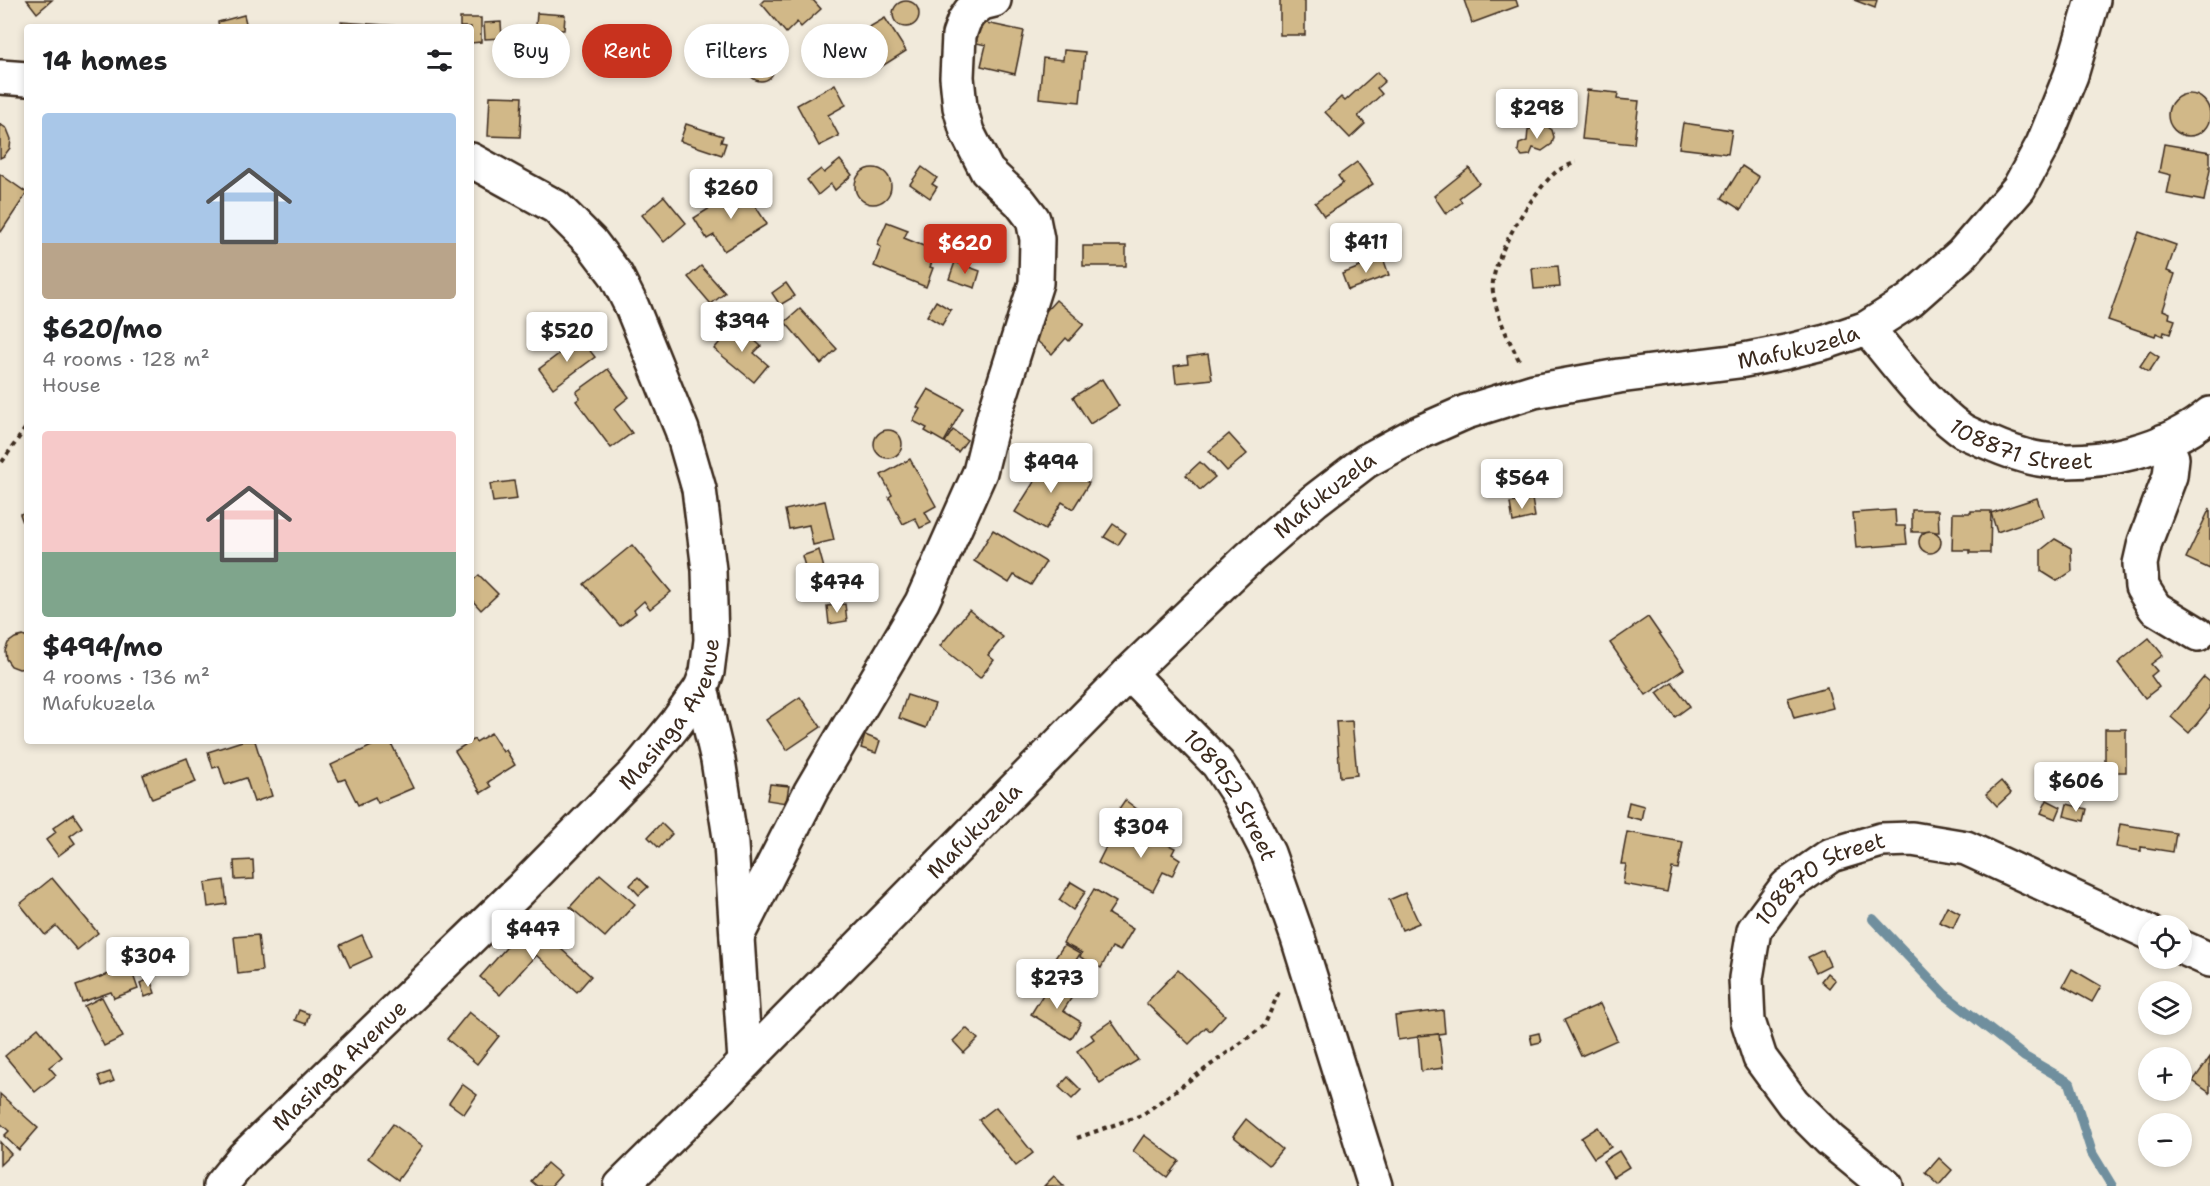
<!DOCTYPE html>
<html lang="en">
<head>
<meta charset="utf-8">
<style>
  :root { --surface:#fff; --page:#f6f6f6; --text:#202124; --muted:#757577; --accent:#c8321e }
  body { margin:0; font-family:"Shantell Sans",sans-serif; background:var(--page); color:var(--text); height:100vh; display:flex; flex-direction:column; font-size:22px; white-space:nowrap }
  * { box-sizing:border-box; margin:0 }
  p { font-size:20px; color:var(--muted) }
  .icon { flex:none; width:33px; height:33px; fill:none; stroke:currentColor; stroke-width:2; stroke-linecap:round; stroke-linejoin:round }
  .map { position:relative; flex:1; overflow:hidden }
  .panel { position:absolute; left:24px; top:24px; width:450px; height:720px; display:flex; flex-direction:column; background:var(--surface); border-radius:6px; box-shadow:0 3px 9px #0003 }
  .panel>* { flex:none }
  .top-card { position:absolute; left:492px; top:24px; width:570px; height:54px; display:flex; gap:12px }
  .fabs { position:absolute; left:2138px; top:915px; display:grid; gap:12px }
  .fabs a { display:grid; place-items:center; width:54px; height:54px; border-radius:50%; background:var(--surface); box-shadow:0 3px 9px #0003; font-size:30px }
  .price { position:absolute; translate:-50% -51px; padding:0 14px; border-radius:6px; background:#fff; color:#222; font-size:20px; line-height:39px; filter:drop-shadow(0 2px 3px #0008) }
  .price::after { content:''; position:absolute; left:50%; top:36px; width:18px; height:14px; margin-left:-9px; background:inherit; clip-path:polygon(0 0,100% 0,50% 100%) }
  .price.active { background:var(--accent); color:#fff }
  ul { padding:0; list-style:none }
  li { display:grid; align-content:center; gap:12px; height:318px; padding:0 18px }
  li span { display:grid; place-items:center; height:186px; border-radius:6px; color:#555 }
  li>.icon { margin-inline-start:auto }
  span .icon { width:108px; height:108px; fill:#fffc; stroke-width:1 }
  li b { font-size:26px }
  h2 { display:flex; justify-content:space-between; align-items:center; height:72px; padding:0 18px; font-size:26px }
  .chip { padding:0 21px; border-radius:27px; background:var(--surface); box-shadow:0 3px 9px #0003; font-size:21px; line-height:54px }
  .chip.active { background:var(--accent); color:#fff }
  .map>svg:first-child { display:block }
  .lines { fill:none; stroke-linecap:round; stroke-linejoin:round }
  .stream { stroke:#6f8f9e; stroke-width:10 }
  .building { fill:#d1b888; stroke:#3b2a1e; stroke-width:1.5 }
  .street-casing { stroke:#3b2a1e; stroke-width:38 }
  .secondary-casing { stroke:#3b2a1e; stroke-width:38 }
  .path { stroke:#3b2a1e; stroke-width:4; stroke-dasharray:4.5 4.5; stroke-linecap:butt }
  .street { stroke:#fff; stroke-width:33 }
  .secondary { stroke:#fff; stroke-width:33 }
  .labels { text-anchor:middle; dominant-baseline:central; stroke-width:4.5; stroke-linejoin:round; paint-order:stroke }
  .street-label { font-size:22px; fill:#3b2a1e; stroke:#fff }
</style>
</head>
<body>
<div class="map">
<svg width="2210" height="1186" viewBox="0 0 2210 1186">
  <rect width="100%" height="100%" fill="#f1eadb"/>
  <filter id="ink" filterUnits="userSpaceOnUse"><feTurbulence type="fractalNoise" baseFrequency=".0167" numOctaves="2"/><feDisplacementMap in="SourceGraphic" scale="12" xChannelSelector="R" yChannelSelector="G"/><feConvolveMatrix kernelMatrix="1 2 1 2 8 2 1 2 1" color-interpolation-filters="sRGB"/></filter>
  <g filter="url(#ink)">
    <g class="lines">
      <!-- stream -->
      <polyline class="stream" points="1873,919 1944,994 2025,1057 2070,1083 2092,1153 2112,1186"/>
    </g>
    <!-- building -->
    <g class="building">
      <polygon points="27,0 52,0 37,13"/>
      <polygon points="764,0 813,0 821,9 801,27 797,22 786,33 761,3"/>
      <rect x="1280" y="0" width="25" height="35"/>
      <polygon points="1464,0 1516,0 1518,6 1472,23"/>
      <polygon points="1854,0 1877,0 1875,8"/>
      <circle cx="906" cy="14" r="13"/>
      <polygon points="537,13 565,15 564,30 558,30 556,53 534,50"/>
      <polygon points="244,15 247,27 219,27 218,22"/>
      <polygon points="460,18 481,18 481,42 471,43 471,27 460,27"/>
      <polygon points="885,18 906,51 873,72 852,37"/>
      <polygon points="977,21 1024,31 1015,74 981,66 986,45 972,42"/>
      <polygon points="341,22 399,26 399,27 341,27"/>
      <polygon points="501,22 502,38 485,39 484,23"/>
      <polygon points="717,45 732,54 721,75 705,66"/>
      <polygon points="1064,50 1085,52 1080,102 1039,98 1043,58 1063,60"/>
      <circle cx="761" cy="68" r="13"/>
      <polygon points="1377,72 1385,81 1377,88 1382,94 1358,116 1365,124 1350,138 1325,112 1341,97 1345,101"/>
      <polygon points="835,84 846,105 828,115 839,136 819,146 797,105"/>
      <polygon points="1587,90 1618,93 1617,99 1639,101 1634,144 1582,139"/>
      <circle cx="2189" cy="115" r="21"/>
      <circle cx="1534" cy="106" r="11"/>
      <polygon points="490,96 522,97 520,137 488,136"/>
      <polygon points="1683,123 1732,130 1728,154 1679,148"/>
      <polygon points="0,124 7,129 11,139 10,148 4,156 0,158"/>
      <polygon points="686,124 723,136 721,142 726,143 722,155 680,141"/>
      <polygon points="1538,124 1545,125 1552,130 1554,137 1552,144 1542,151 1533,148 1530,155 1522,156 1518,151 1519,144 1527,141 1528,130"/>
      <polygon points="2164,144 2210,152 2210,170 2204,201 2167,194 2171,175 2159,172"/>
      <polygon points="840,160 852,175 835,190 831,184 818,195 807,180 821,169 824,173"/>
      <polygon points="1357,162 1373,184 1324,216 1315,203 1343,183 1338,176"/>
      <polygon points="1742,166 1759,177 1741,210 1722,198"/>
      <polygon points="922,167 937,178 932,184 937,187 930,198 910,184"/>
      <circle cx="873" cy="186" r="18"/>
      <polygon points="1469,168 1479,183 1459,198 1462,202 1446,214 1434,196"/>
      <polygon points="0,174 27,193 1,232 0,231"/>
      <polygon points="743,187 767,224 724,251 714,235 707,239 694,218"/>
      <polygon points="664,196 686,223 664,242 642,215"/>
      <polygon points="887,222 908,230 904,238 936,251 930,267 933,268 926,287 874,266 881,247 877,245"/>
      <polygon points="2139,232 2176,245 2167,271 2175,274 2163,310 2170,313 2169,318 2175,320 2170,334 2164,332 2163,336 2156,333 2155,336 2108,320"/>
      <rect x="1083" y="246" width="43" height="20"/>
      <polygon points="1383,258 1389,275 1348,290 1342,274"/>
      <polygon points="955,262 980,271 975,288 949,279"/>
      <polygon points="701,266 725,293 711,304 688,277"/>
      <polygon points="1558,266 1560,287 1534,289 1532,268"/>
      <polygon points="786,283 795,296 780,305 772,293"/>
      <polygon points="1056,300 1084,324 1069,341 1066,338 1052,354 1027,332"/>
      <polygon points="936,301 951,310 942,325 927,316"/>
      <polygon points="800,309 837,349 821,364 785,322"/>
      <polygon points="735,324 761,346 754,353 768,365 754,382 714,349"/>
      <polygon points="580,338 595,357 553,388 539,369"/>
      <polygon points="2150,351 2159,357 2149,372 2140,366"/>
      <polygon points="1208,354 1212,379 1176,383 1174,366 1188,364 1187,357"/>
      <polygon points="608,369 629,397 614,409 632,433 611,448 576,401 580,398 576,392"/>
      <polygon points="1102,379 1119,406 1090,424 1073,397"/>
      <polygon points="928,389 963,408 944,442 925,431 927,428 913,421 920,409 917,407"/>
      <circle cx="888" cy="444" r="14"/>
      <polygon points="953,430 967,440 958,452 945,442"/>
      <polygon points="1229,434 1247,454 1227,471 1209,451"/>
      <polygon points="1049,458 1089,483 1073,509 1062,502 1045,530 1015,512"/>
      <polygon points="910,459 936,506 925,512 931,523 920,528 915,518 903,524 889,497 892,495 881,475"/>
      <polygon points="1200,462 1215,477 1200,490 1186,475"/>
      <polygon points="514,481 517,499 493,502 490,484"/>
      <polygon points="2037,498 2043,516 1997,532 1991,513"/>
      <polygon points="1532,499 1535,517 1513,522 1510,503"/>
      <polygon points="825,501 834,540 813,545 809,525 789,529 785,510"/>
      <polygon points="2210,508 2210,569 2186,558"/>
      <polygon points="1895,510 1896,526 1905,526 1907,544 1856,548 1853,513"/>
      <polygon points="1912,510 1938,510 1939,532 1912,532"/>
      <polygon points="1971,511 1991,511 1990,553 1970,553 1970,550 1952,550 1953,513 1971,513"/>
      <polygon points="27,512 27,534 20,514"/>
      <polygon points="1113,524 1126,533 1118,545 1104,537"/>
      <polygon points="993,530 1046,562 1031,585 1014,575 1009,583 974,561"/>
      <circle cx="1930" cy="542" r="11"/>
      <polygon points="2055,539 2071,548 2072,571 2057,581 2041,571 2041,550"/>
      <polygon points="632,545 671,592 650,609 644,601 634,610 636,613 620,626 584,584"/>
      <polygon points="819,550 825,572 808,577 802,556"/>
      <polygon points="479,575 498,594 481,610 471,599 471,582"/>
      <polygon points="845,604 847,621 829,624 827,606"/>
      <polygon points="969,610 1003,637 988,655 994,660 980,678 940,646"/>
      <polygon points="1648,617 1684,669 1646,695 1610,643"/>
      <polygon points="23,636 27,638 27,668 19,669 11,666 6,659 5,651 8,643 15,638"/>
      <polygon points="2149,638 2163,655 2151,664 2157,671 2151,676 2159,687 2145,698 2118,663"/>
      <polygon points="2204,677 2210,682 2210,708 2189,733 2171,717"/>
      <polygon points="1672,682 1690,706 1675,717 1657,693"/>
      <polygon points="1827,687 1833,708 1794,718 1788,698"/>
      <polygon points="907,695 935,704 926,728 899,718"/>
      <polygon points="800,697 821,727 787,750 766,720"/>
      <polygon points="1352,721 1357,775 1340,777 1336,722"/>
      <rect x="2105" y="729" width="21" height="43"/>
      <polygon points="491,733 503,752 506,750 515,765 488,782 491,787 481,793 455,751 474,739 476,742"/>
      <polygon points="865,735 880,741 876,753 861,748"/>
      <polygon points="242,741 255,741 272,796 254,802 246,778 225,785 219,766 213,768 208,752"/>
      <polygon points="382,741 390,741 413,788 378,803 375,797 358,805 345,779 339,781 331,765"/>
      <polygon points="187,758 196,782 152,799 143,775"/>
      <polygon points="2001,781 2011,793 1997,806 1986,794"/>
      <polygon points="770,784 789,786 786,803 767,800"/>
      <polygon points="1125,800 1138,810 1127,825 1114,816"/>
      <polygon points="2047,800 2061,807 2056,819 2041,813"/>
      <polygon points="1629,802 1644,806 1641,820 1626,816"/>
      <polygon points="2067,804 2087,809 2084,821 2064,816"/>
      <polygon points="73,814 82,827 70,836 75,843 58,856 46,840 56,832 53,828"/>
      <polygon points="661,823 672,834 659,848 648,837"/>
      <polygon points="2120,824 2176,833 2173,852 2141,847 2141,851 2116,847"/>
      <polygon points="1132,827 1175,848 1172,854 1180,859 1172,876 1163,872 1153,891 1098,863 1109,841 1122,847"/>
      <polygon points="1627,832 1683,842 1678,869 1672,868 1667,892 1623,884 1626,864 1621,864"/>
      <polygon points="253,860 254,879 235,880 234,861"/>
      <polygon points="600,874 635,904 605,937 570,907"/>
      <polygon points="638,877 648,887 639,895 630,885"/>
      <polygon points="52,878 98,933 77,950 56,926 45,935 20,904"/>
      <polygon points="224,880 227,904 208,907 205,883"/>
      <polygon points="1071,882 1086,891 1073,910 1059,900"/>
      <polygon points="1094,889 1116,902 1108,914 1133,929 1120,951 1112,947 1101,968 1080,957 1082,953 1063,943"/>
      <polygon points="1405,893 1419,923 1402,930 1389,900"/>
      <polygon points="1947,906 1960,913 1953,928 1939,922"/>
      <polygon points="530,921 591,976 577,992 536,955 500,995 480,977"/>
      <polygon points="258,935 262,971 238,974 234,937"/>
      <polygon points="362,935 372,957 350,967 340,945"/>
      <polygon points="1064,945 1080,954 1069,971 1053,961"/>
      <polygon points="1823,950 1830,965 1816,972 1808,957"/>
      <polygon points="130,966 138,989 114,998 111,992 82,1002 76,986"/>
      <polygon points="2072,969 2101,986 2092,1002 2063,986"/>
      <polygon points="1178,970 1225,1015 1210,1031 1206,1027 1189,1044 1146,1003"/>
      <polygon points="1827,973 1835,980 1829,988 1821,981"/>
      <polygon points="150,979 155,993 145,997 140,983"/>
      <polygon points="1052,980 1074,994 1063,1011 1081,1022 1071,1039 1031,1014"/>
      <polygon points="102,997 123,1037 104,1046 84,1006"/>
      <polygon points="1600,1004 1617,1040 1581,1056 1564,1020"/>
      <polygon points="299,1010 309,1014 306,1024 295,1020"/>
      <polygon points="1443,1010 1445,1033 1398,1040 1395,1016"/>
      <polygon points="469,1012 499,1036 477,1064 447,1039"/>
      <polygon points="1111,1021 1138,1060 1100,1083 1077,1051 1094,1039 1091,1035"/>
      <polygon points="38,1028 62,1057 49,1067 56,1075 35,1092 5,1056"/>
      <polygon points="966,1028 978,1039 964,1053 953,1041"/>
      <polygon points="1539,1033 1541,1042 1532,1044 1530,1035"/>
      <polygon points="1439,1034 1443,1068 1421,1071 1418,1036"/>
      <polygon points="2210,1057 2210,1093 2193,1081"/>
      <polygon points="110,1072 114,1081 102,1086 98,1076"/>
      <polygon points="1068,1077 1081,1090 1072,1099 1059,1087"/>
      <polygon points="462,1084 477,1095 464,1114 449,1103"/>
      <polygon points="0,1094 38,1128 19,1150 4,1136 9,1131 0,1123"/>
      <polygon points="996,1107 1033,1153 1016,1166 979,1120"/>
      <polygon points="1246,1119 1282,1149 1269,1165 1233,1136"/>
      <polygon points="393,1124 423,1146 398,1180 368,1158"/>
      <polygon points="1598,1127 1611,1147 1594,1158 1581,1138"/>
      <polygon points="1144,1135 1179,1161 1167,1177 1133,1151"/>
      <polygon points="0,1142 11,1154 0,1165"/>
      <polygon points="1619,1151 1629,1167 1613,1177 1603,1161"/>
      <polygon points="1939,1158 1952,1170 1939,1185 1926,1173"/>
      <polygon points="547,1163 561,1175 551,1186 537,1186 531,1181"/>
      <polygon points="1054,1176 1064,1186 1044,1186"/>
    </g>
    <g class="lines">
      <!-- street casing -->
      <g class="street-casing">
        <g id="street">
          <polyline points="0,77 27,79"/>
          <polyline points="2164,441 2172,458 2170,476 2145,542 2140,564 2142,587 2155,608 2198,634"/>
          <path id="s1" d="M1129,673L1218,764L1238,794L1268,853L1298,938L1375,1186"/>
          <polyline points="701,688 718,760 731,844 745,1062"/>
          <polyline points="737,936 811,791 922,602 980,472 994,416 1036,283 1037,239 1033,219 1020,202 987,171 967,132 960,107 957,77 959,35 964,21 970,12 982,3 994,0"/>
          <polyline points="2181,947 2210,960"/>
          <path id="s2" d="M220,1186L243,1158L520,890L636,772L677,722L701,688L707,672L711,640L709,570L699,489L682,430L632,307L616,275L591,242L556,207L471,160"/>
          <path id="s3" d="M1886,1186L1830,1140L1793,1103L1760,1058L1748,1021L1746,978L1754,930L1787,886L1831,855L1881,840L1912,839L1966,848L2148,932"/>
        </g>
      </g>
      <!-- secondary casing -->
      <g class="secondary-casing">
        <g id="secondary">
          <path id="s4" d="M1867,328C1896,362 1923,401 1960,429C1967,434 1977,437 1985,441C2003,449 2025,458 2046,460C2102,465 2167,450 2210,414"/>
          <path id="s5" d="M621,1186L716,1092L1129,673L1250,557L1314,501L1366,461L1416,434L1466,412L1534,391L1619,376L1739,361L1786,352L1826,342L1867,328L1909,301L1962,254L2019,188L2043,144L2071,75L2093,0"/>
        </g>
      </g>
      <!-- path -->
      <g class="path">
        <path d="M1519,360C1508,339 1497,316 1493,292C1488,262 1533,191 1556,172C1561,168 1570,165 1576,162"/>
        <polyline points="2,462 27,426"/>
        <polyline points="1077,1138 1142,1115 1264,1026 1279,992"/>
      </g>
      <!-- street -->
      <use href="#street" class="street"/>
      <!-- secondary -->
      <use href="#secondary" class="secondary"/>
    </g>
  </g>
  <g class="labels">
    <!-- street labels -->
    <g class="street-label">
      <text stroke="none"><textPath href="#s5" startOffset="1491">Mafukuzela</textPath></text>
      <text stroke="none"><textPath href="#s4" startOffset="202">108871 Street</textPath></text>
      <text stroke="none"><textPath href="#s5" startOffset="987">Mafukuzela</textPath></text>
      <text stroke="none"><textPath href="#s2" startOffset="656">Masinga Avenue</textPath></text>
      <text stroke="none"><textPath href="#s1" startOffset="160">108952 Street</textPath></text>
      <text stroke="none"><textPath href="#s5" startOffset="501">Mafukuzela</textPath></text>
      <text stroke="none"><textPath href="#s3" startOffset="398">108870 Street</textPath></text>
      <text stroke="none"><textPath href="#s2" startOffset="170">Masinga Avenue</textPath></text>
    </g>
  </g>
</svg>
<div class="fabs">
<a><svg class="icon" aria-label="locate" viewBox="0 0 24 24"><circle cx="12" cy="12" r="6"/><path d="M12 2v4M12 18v4M2 12h4M18 12h4"/></svg></a>
<a><svg class="icon" aria-label="layers" viewBox="0 0 24 24"><path d="M12 4l9 5-9 5-9-5zM3 14l9 5 9-5"/></svg></a>
<a>+</a>
<a>−</a>
</div>
<b class="price" style="left:1537px;top:140px">$298</b>
<b class="price" style="left:731px;top:220px">$260</b>
<b class="price" style="left:1366px;top:274px">$411</b>
<b class="price active" style="left:965px;top:275px">$620</b>
<b class="price" style="left:742px;top:353px">$394</b>
<b class="price" style="left:567px;top:363px">$520</b>
<b class="price" style="left:1051px;top:494px">$494</b>
<b class="price" style="left:1522px;top:510px">$564</b>
<b class="price" style="left:837px;top:614px">$474</b>
<b class="price" style="left:2076px;top:813px">$606</b>
<b class="price" style="left:1141px;top:859px">$304</b>
<b class="price" style="left:533px;top:961px">$447</b>
<b class="price" style="left:148px;top:988px">$304</b>
<b class="price" style="left:1057px;top:1010px">$273</b>
<div class="top-card">
<a class="chip">Buy</a>
<a class="chip active">Rent</a>
<a class="chip">Filters</a>
<a class="chip">New</a>
</div>
<section class="panel">
<h2>14 homes<svg class="icon" aria-label="filters" viewBox="0 0 24 24"><path d="M4 7h16M4 17h16"/><circle cx="9" cy="7" r="2"/><circle cx="15" cy="17" r="2"/></svg></h2>
<ul>
<li><span style="background:linear-gradient(#a9c7e8 70%,#b9a48a 0)"><svg class="icon" aria-label="home" viewBox="0 0 24 24"><path d="M3 11l9-7 9 7M6 9v11h12V9"/></svg></span><div><b>$620/mo</b><p>4 rooms · 128 m²</p><p>House</p></div></li>
<li><span style="background:linear-gradient(#f6c9c9 65%,#7fa58c 0)"><svg class="icon" aria-label="home" viewBox="0 0 24 24"><path d="M3 11l9-7 9 7M6 9v11h12V9"/></svg></span><div><b>$494/mo</b><p>4 rooms · 136 m²</p><p>Mafukuzela</p></div></li>
</ul>
</section>
</div>
</body>
</html>
